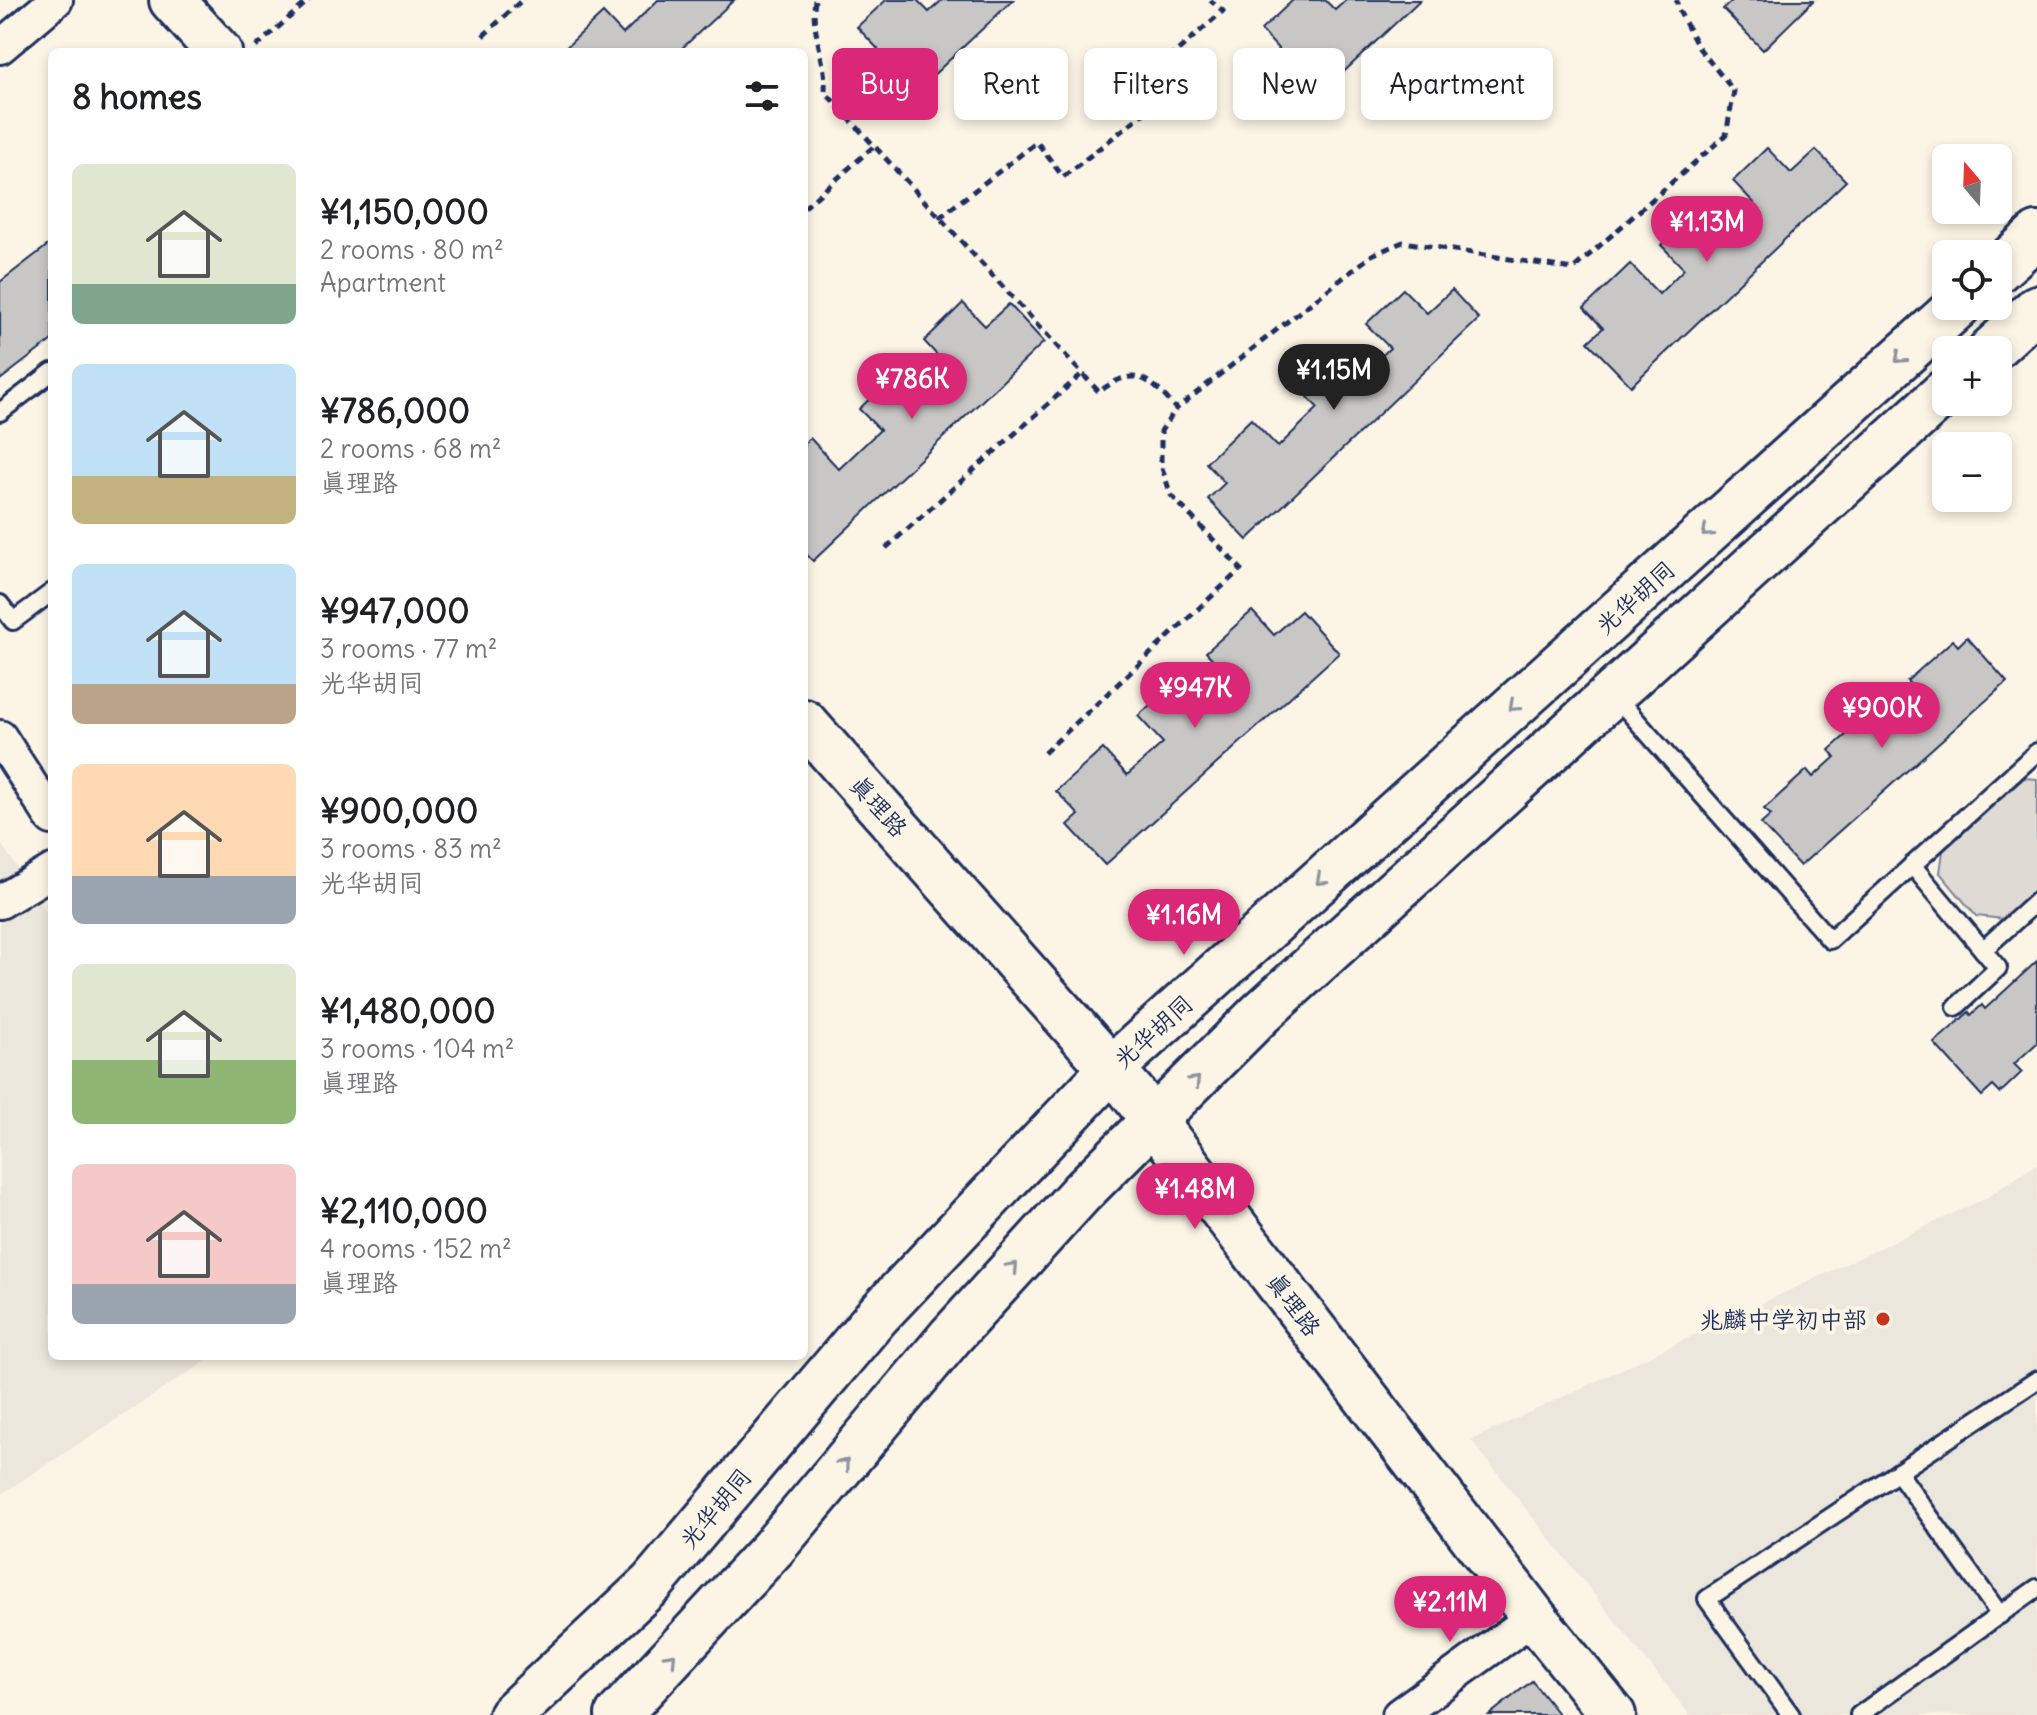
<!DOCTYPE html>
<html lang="en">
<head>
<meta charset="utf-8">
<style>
  :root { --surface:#fff; --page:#f2f2f2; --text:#202124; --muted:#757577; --accent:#db2777 }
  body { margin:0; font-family:Delius,"LXGW WenKai TC",sans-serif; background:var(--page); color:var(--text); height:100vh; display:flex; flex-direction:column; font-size:30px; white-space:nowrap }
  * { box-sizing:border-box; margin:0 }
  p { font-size:26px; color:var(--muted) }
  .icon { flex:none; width:44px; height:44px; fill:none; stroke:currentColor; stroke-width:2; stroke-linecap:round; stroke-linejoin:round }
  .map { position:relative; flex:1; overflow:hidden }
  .details { position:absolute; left:48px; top:48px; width:760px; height:1312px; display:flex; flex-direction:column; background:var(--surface); border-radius:12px; box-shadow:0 4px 12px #0003 }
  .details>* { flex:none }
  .banner { position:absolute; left:832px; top:48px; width:760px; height:72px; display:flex; gap:16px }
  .needle { width:52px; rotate:341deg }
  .controls { position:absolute; left:1932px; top:144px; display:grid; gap:16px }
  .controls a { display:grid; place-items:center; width:80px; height:80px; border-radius:12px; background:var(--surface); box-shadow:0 4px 12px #0003; font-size:40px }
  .price { position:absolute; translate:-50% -68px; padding:0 18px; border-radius:28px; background:var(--accent); color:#fff; font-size:26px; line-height:52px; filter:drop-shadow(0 2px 4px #0008) }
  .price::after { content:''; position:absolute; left:50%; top:48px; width:24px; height:18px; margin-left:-12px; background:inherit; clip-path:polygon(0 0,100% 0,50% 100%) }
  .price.current { background:#222; color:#fff }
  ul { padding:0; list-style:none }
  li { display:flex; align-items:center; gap:24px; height:200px; padding:0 24px }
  li span { display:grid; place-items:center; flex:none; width:224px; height:160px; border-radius:12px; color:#555 }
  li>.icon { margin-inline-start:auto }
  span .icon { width:96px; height:96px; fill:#fffc; stroke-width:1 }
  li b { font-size:34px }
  h2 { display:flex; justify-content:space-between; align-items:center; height:96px; padding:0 24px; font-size:34px }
  .tag { padding:0 28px; border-radius:12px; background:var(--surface); box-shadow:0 4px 12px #0003; font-size:28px; line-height:72px }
  .tag.current { background:var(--accent); color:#fff }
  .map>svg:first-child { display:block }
  .built { fill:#ece7dc }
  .green { fill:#dfdbd4; stroke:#7d8599; stroke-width:2 }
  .building { fill:#c8c7c6; stroke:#1b2f5e; stroke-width:2 }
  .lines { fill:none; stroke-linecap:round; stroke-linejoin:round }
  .lane-casing { stroke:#1b2f5e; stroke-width:22 }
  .street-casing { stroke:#1b2f5e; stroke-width:38 }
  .secondary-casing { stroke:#1b2f5e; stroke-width:50 }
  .path { stroke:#1b2f5e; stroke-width:5; stroke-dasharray:8 6; stroke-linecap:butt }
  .lane { stroke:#fcf5e5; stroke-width:16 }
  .street { stroke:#fcf5e5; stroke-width:32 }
  .secondary { stroke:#fcf5e5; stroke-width:44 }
  .oneway { stroke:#8c92a2 }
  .poi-dot { fill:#c8321e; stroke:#fcf5e5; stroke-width:3 }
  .labels { text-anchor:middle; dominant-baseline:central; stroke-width:8; stroke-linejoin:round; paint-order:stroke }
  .street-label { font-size:24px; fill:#1b2f5e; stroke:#fcf5e5 }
  .poi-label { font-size:24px; fill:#1b2f5e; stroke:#fcf5e5; text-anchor:end }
</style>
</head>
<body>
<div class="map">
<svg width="2037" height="1715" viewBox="0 0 2037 1715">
  <rect width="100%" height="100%" fill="#fcf5e5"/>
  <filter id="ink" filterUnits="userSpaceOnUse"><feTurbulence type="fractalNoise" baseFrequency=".0125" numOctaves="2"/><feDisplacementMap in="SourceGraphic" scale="16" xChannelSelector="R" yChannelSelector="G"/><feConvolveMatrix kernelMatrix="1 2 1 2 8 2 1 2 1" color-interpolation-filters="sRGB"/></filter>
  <g filter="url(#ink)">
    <!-- built -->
    <g class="built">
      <polygon points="0,842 52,920 52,1356 214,1356 0,1495"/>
      <polygon points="2037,1164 2037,1715 1690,1715 1471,1440 1986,1198"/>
    </g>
    <!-- green -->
    <polygon class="green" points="2024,778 2037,779 2037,889 2004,919 1976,916 1940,873 1943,851"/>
    <!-- building -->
    <g class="building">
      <polygon points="734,0 678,52 561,52 603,13 623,34 658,0"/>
      <polygon points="886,0 917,0 929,12 942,0 1013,0 891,115 852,73 878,49 857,27"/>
      <polygon points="1293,0 1325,0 1335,10 1346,0 1420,0 1298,115 1258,73 1281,52 1261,30"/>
      <polygon points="1733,0 1814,0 1763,50 1723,9"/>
      <polygon points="1767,148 1791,173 1816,150 1846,181 1631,386 1588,342 1603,328 1584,308 1630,264 1659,294 1684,269 1661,245 1699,208 1724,233 1754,203 1733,181"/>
      <polygon points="52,242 52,340 0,380 0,282"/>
      <polygon points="1403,289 1427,313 1452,290 1479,319 1247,540 1208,499 1225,483 1206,463 1251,419 1278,447 1318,408 1305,394 1338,362 1356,380 1390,348 1366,324"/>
      <polygon points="963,303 985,326 1009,304 1044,342 813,561 804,552 804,444 810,438 839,469 880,430 859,409 891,379 914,403 950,369 924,341"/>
      <polygon points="1252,611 1274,635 1301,611 1339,653 1105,865 1068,825 1079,815 1056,791 1103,749 1127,775 1163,743 1138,716 1187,671 1209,695 1228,676 1206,652"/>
      <polygon points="1967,637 2007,682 1800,866 1761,824 1771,815 1764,809 1807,770 1813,777 1835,757 1829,750 1876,708 1883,716 1913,688 1907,681 1953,640 1958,646"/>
      <polygon points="2037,961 2037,1043 2014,1064 2022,1072 2000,1093 1993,1086 1982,1096 1934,1043 1969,1012 1971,1015 1982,1005 1985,1009"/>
      <polygon points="1532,1681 1559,1715 1489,1715"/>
    </g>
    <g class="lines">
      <!-- lane casing -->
      <g class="lane-casing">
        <g id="lane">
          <polyline points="0,412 52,372"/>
          <polyline points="0,604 13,621 52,592"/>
          <polyline points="1614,695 1830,940 2037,752"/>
          <polyline points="1912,865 1998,968 1956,1007"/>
          <polyline points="1983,950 2037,901"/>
          <polyline points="1898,1472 2000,1615"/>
          <polyline points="1791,1715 1707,1599 2037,1380"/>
          <polyline points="1859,1715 2037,1588"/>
        </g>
      </g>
      <!-- street casing -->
      <g class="street-casing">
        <g id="street">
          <polyline points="0,47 56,0"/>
          <polyline points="0,737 52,818"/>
          <polyline points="0,902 52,871"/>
          <polyline points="1399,1715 1534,1617"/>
        </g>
      </g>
      <!-- secondary casing -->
      <g class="secondary-casing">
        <g id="secondary">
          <polyline points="172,0 219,52"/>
          <polyline points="1998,270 2037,235"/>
          <polyline points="1991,350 2037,308"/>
          <polyline points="804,722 1131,1091 1534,1617 1613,1715"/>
          <polyline points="511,1715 652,1583 878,1315 1111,1069 1958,306"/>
          <polyline points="618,1715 773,1548 951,1336 1081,1193 1261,1013 1946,391"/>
        </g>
      </g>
      <!-- path -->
      <g class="path">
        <path d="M815,0C810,31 827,61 825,92L1099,392C1135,364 1150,378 1176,409L1372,255L1403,242L1573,269L1726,135L1734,91L1698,47L1677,7V0"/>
        <polyline points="483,36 522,0"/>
        <polyline points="256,47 309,0"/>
        <polyline points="804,208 874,146"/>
        <polyline points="939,218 1037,142 1063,177 1162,99 1145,79 1223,11 1210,0"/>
        <polyline points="886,548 1083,373"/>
        <polyline points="1044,753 1241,569 1171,495 1161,465 1161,431 1176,409"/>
      </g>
      <!-- lane -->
      <use href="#lane" class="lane"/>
      <!-- street -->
      <use href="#street" class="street"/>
      <!-- secondary -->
      <use href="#secondary" class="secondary"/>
    </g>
    <!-- one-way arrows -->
    <defs><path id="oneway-chevron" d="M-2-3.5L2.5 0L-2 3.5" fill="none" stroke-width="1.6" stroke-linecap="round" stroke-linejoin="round" transform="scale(2)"/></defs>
    <g class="oneway">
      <use href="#oneway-chevron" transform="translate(1900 358) rotate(138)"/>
      <use href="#oneway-chevron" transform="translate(1707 532) rotate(138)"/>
      <use href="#oneway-chevron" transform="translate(1514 706) rotate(138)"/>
      <use href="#oneway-chevron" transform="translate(1321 880) rotate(138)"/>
      <use href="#oneway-chevron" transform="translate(1195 1081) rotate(-46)"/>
      <use href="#oneway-chevron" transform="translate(1013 1267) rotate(-48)"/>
      <use href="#oneway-chevron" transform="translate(844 1464) rotate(-50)"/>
      <use href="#oneway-chevron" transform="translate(671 1658) rotate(-47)"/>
    </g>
  </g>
  <!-- markers -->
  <circle class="poi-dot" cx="1883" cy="1319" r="8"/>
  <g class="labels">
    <!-- street labels -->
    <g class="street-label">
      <text transform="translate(1635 597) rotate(-42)">光华胡同</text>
      <text transform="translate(879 806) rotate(48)">真理路</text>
      <text transform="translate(1153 1031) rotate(-42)">光华胡同</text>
      <text transform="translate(1294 1304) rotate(53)">真理路</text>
      <text transform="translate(715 1508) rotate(-50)">光华胡同</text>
    </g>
    <!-- poi labels -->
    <g class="poi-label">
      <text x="1867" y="1319">兆麟中学初中部</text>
    </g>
  </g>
</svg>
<div class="controls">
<a><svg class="needle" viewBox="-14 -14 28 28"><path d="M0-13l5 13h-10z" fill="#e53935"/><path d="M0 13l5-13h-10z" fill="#757577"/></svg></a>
<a><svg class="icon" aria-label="locate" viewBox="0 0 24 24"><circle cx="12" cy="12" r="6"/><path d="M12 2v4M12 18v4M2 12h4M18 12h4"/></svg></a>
<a>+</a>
<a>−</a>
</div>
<b class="price" style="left:1707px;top:264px">¥1.13M</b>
<b class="price current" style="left:1334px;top:412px">¥1.15M</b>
<b class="price" style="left:912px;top:421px">¥786K</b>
<b class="price" style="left:1195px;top:730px">¥947K</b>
<b class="price" style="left:1882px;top:750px">¥900K</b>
<b class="price" style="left:1184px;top:957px">¥1.16M</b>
<b class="price" style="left:1195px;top:1231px">¥1.48M</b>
<b class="price" style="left:1450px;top:1644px">¥2.11M</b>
<div class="banner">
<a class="tag current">Buy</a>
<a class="tag">Rent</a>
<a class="tag">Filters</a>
<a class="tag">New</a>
<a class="tag">Apartment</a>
</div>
<section class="details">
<h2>8 homes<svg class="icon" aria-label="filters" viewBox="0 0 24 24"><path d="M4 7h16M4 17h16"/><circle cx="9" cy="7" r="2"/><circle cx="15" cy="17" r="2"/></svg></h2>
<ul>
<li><span style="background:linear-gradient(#dfe7d0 75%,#7fa58c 0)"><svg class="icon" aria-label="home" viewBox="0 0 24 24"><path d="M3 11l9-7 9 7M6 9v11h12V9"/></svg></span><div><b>¥1,150,000</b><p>2 rooms · 80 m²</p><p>Apartment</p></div></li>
<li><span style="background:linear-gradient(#bfe0f5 70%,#c2b280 0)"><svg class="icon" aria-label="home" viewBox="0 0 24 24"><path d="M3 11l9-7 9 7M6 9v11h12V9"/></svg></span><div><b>¥786,000</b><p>2 rooms · 68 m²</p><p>真理路</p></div></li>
<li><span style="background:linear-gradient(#bfe0f5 75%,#b9a48a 0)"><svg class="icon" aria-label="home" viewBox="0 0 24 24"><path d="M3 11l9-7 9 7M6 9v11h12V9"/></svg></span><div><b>¥947,000</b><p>3 rooms · 77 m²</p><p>光华胡同</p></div></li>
<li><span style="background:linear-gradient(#ffd9b3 70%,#9aa5b1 0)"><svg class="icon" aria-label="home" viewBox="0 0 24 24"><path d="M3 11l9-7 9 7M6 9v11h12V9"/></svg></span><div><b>¥900,000</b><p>3 rooms · 83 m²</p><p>光华胡同</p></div></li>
<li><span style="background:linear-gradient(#dfe7d0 60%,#8fb573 0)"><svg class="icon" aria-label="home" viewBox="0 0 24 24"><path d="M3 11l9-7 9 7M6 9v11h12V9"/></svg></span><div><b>¥1,480,000</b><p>3 rooms · 104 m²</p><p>真理路</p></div></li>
<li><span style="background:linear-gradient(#f6c9c9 75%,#9aa5b1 0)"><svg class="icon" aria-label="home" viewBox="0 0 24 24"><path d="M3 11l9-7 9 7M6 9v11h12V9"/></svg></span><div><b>¥2,110,000</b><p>4 rooms · 152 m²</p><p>真理路</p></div></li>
</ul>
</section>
</div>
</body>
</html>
